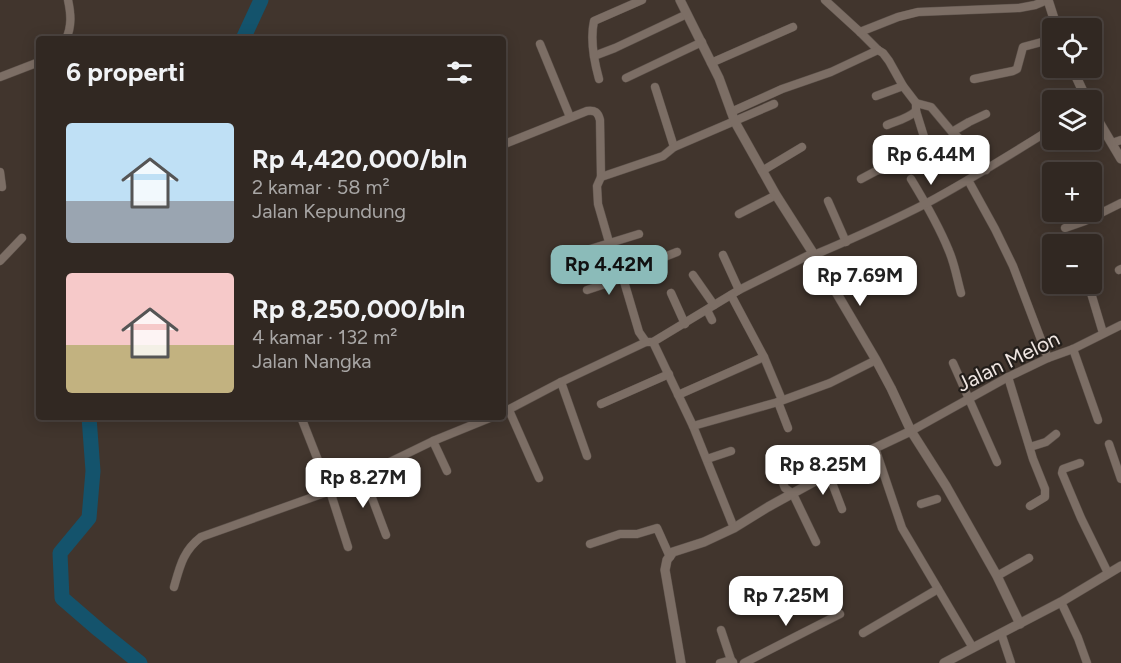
<!DOCTYPE html>
<html lang="id">
<head>
<meta charset="utf-8">
<style>
  :root { --surface:#312822; --page:#39302a; --text:#f1f3f6; --muted:#a8a6a5; --line:#4c4440; --accent:#8bbbb9 }
  body { margin:0; font-family:Figtree,sans-serif; background:var(--page); color:var(--text); height:100vh; display:flex; flex-direction:column; font-size:22px; white-space:nowrap }
  * { box-sizing:border-box; margin:0 }
  p { font-size:20px; color:var(--muted) }
  .icon { flex:none; width:33px; height:33px; fill:none; stroke:currentColor; stroke-width:2; stroke-linecap:round; stroke-linejoin:round }
  .map { position:relative; flex:1; overflow:hidden }
  .drawer { position:absolute; left:36px; top:36px; width:470px; height:384px; display:flex; flex-direction:column; background:var(--surface); border-radius:6px; box-shadow:0 3px 15px #0003,0 0 0 2px var(--line) }
  .drawer>* { flex:none }
  .buttons { position:absolute; left:1042px; top:18px; display:grid; gap:12px }
  .buttons a { display:grid; place-items:center; width:60px; height:60px; border-radius:6px; background:var(--surface); box-shadow:0 3px 15px #0003,0 0 0 2px var(--line); font-size:30px }
  .price { position:absolute; translate:-50% -51px; padding:0 14px; border-radius:12px; background:#fff; color:#222; font-size:20px; line-height:39px; filter:drop-shadow(0 2px 3px #0008) }
  .price::after { content:''; position:absolute; left:50%; top:36px; width:18px; height:14px; margin-left:-9px; background:inherit; clip-path:polygon(0 0,100% 0,50% 100%) }
  .price.selected { background:var(--accent); color:#111 }
  ul { padding:0; list-style:none }
  li { display:flex; align-items:center; gap:18px; height:150px; padding:0 30px }
  li span { display:grid; place-items:center; flex:none; width:168px; height:120px; border-radius:6px; color:#555 }
  li>.icon { margin-inline-start:auto }
  span .icon { width:72px; height:72px; fill:#fffc; stroke-width:1 }
  li b { font-size:26px }
  h2 { display:flex; justify-content:space-between; align-items:center; height:72px; padding:0 30px; font-size:26px }
  .map>svg:first-child { display:block }
  .lines { fill:none; stroke-linecap:round; stroke-linejoin:round }
  .river { stroke:#14536c; stroke-width:15 }
  .minor-casing { stroke:#5c514a; stroke-width:9 }
  .tertiary-casing { stroke:#5c514a; stroke-width:10 }
  .minor { stroke:#7c6e65; stroke-width:8 }
  .tertiary { stroke:#7c6e65; stroke-width:9 }
  .labels { text-anchor:middle; dominant-baseline:central; stroke-width:4.5; stroke-linejoin:round; paint-order:stroke }
  .street-label { font-size:21px; fill:#efe6e2; stroke:#231e1a }
</style>
</head>
<body>
<div class="map">
<svg width="1121" height="663" viewBox="0 0 1121 663">
  <rect width="100%" height="100%" fill="#41352d"/>
  <g class="lines">
    <!-- river -->
    <g class="river">
      <polyline points="243,39 261,0"/>
      <polyline points="89,417 93,471 89,518 60,553 62,598 99,630 140,663"/>
    </g>
    <!-- minor casing -->
    <g class="minor-casing">
      <g id="minor">
        <polyline points="825,0 860,32 878,50 883,53 889,61 903,86 916,103 931,107 952,132 970,148 986,170"/>
        <polyline points="860,32 898,17 918,12 1019,8 1035,5 1047,0"/>
        <path d="M66,39C72,26 71,14 68,0"/>
        <polyline points="540,44 570,117"/>
        <polyline points="594,56 615,48 687,14"/>
        <polyline points="711,63 793,27"/>
        <polyline points="0,77 39,62"/>
        <polyline points="626,78 702,42"/>
        <path d="M599,79C594,61 590,39 594,21L642,0"/>
        <polyline points="974,79 1013,71 1017,69 1023,47 1053,39"/>
        <polyline points="655,87 674,147"/>
        <polyline points="876,96 903,86"/>
        <polyline points="731,112 782,89 831,72 878,50"/>
        <path d="M887,125C897,121 909,118 916,111"/>
        <polyline points="952,132 969,122 986,114"/>
        <polyline points="1112,143 1121,140"/>
        <path d="M502,145L587,111C595,110 598,112 600,120L601,177L597,186L598,204L609,242L623,278L639,332L646,342H653L739,290L813,253"/>
        <polyline points="762,171 802,147"/>
        <polyline points="0,172 2,187"/>
        <polyline points="601,177 663,156 674,147 774,104"/>
        <polyline points="861,179 876,171 916,157 923,152 926,146 925,140 916,111 916,103"/>
        <path d="M911,179C925,202 939,226 949,251C955,265 957,279 961,293"/>
        <polyline points="968,180 995,229 1013,266 1048,358"/>
        <polyline points="828,201 846,242"/>
        <polyline points="739,214 776,195"/>
        <polyline points="1065,228 1085,221 1121,203"/>
        <polyline points="571,255 639,234"/>
        <polyline points="723,255 739,290"/>
        <path d="M814,255C852,239 890,222 927,203C970,180 1011,154 1053,128"/>
        <polyline points="0,261 22,238"/>
        <polyline points="1119,270 1121,269"/>
        <polyline points="621,274 677,252"/>
        <polyline points="693,275 714,305"/>
        <polyline points="587,290 623,278"/>
        <polyline points="671,293 685,324"/>
        <polyline points="1091,293 1103,333"/>
        <polyline points="707,310 712,320"/>
        <polyline points="653,342 693,426 734,528"/>
        <polyline points="1073,349 1098,420"/>
        <polyline points="764,357 782,400"/>
        <polyline points="953,363 997,462"/>
        <polyline points="1008,377 1033,459 1045,489 1045,497 1030,506"/>
        <polyline points="561,382 587,456"/>
        <polyline points="678,395 764,357 731,295"/>
        <polyline points="778,402 788,428"/>
        <polyline points="601,404 669,374"/>
        <polyline points="509,410 539,478"/>
        <polyline points="502,413 561,382 646,342"/>
        <polyline points="301,417 330,491 348,547"/>
        <polyline points="693,426 778,402 830,383 876,360"/>
        <polyline points="911,431 1008,377 1048,358 1073,349 1121,325"/>
        <polyline points="433,441 447,471"/>
        <polyline points="1109,444 1121,479"/>
        <polyline points="1030,447 1046,442 1056,434"/>
        <polyline points="875,448 902,528 973,648"/>
        <polyline points="707,459 731,451"/>
        <polyline points="773,460 785,488 793,494 816,542"/>
        <polyline points="1080,463 1063,469 1062,473 1081,518 1108,573"/>
        <polyline points="363,474 386,535"/>
        <polyline points="829,475 842,509"/>
        <polyline points="921,504 937,499"/>
        <polyline points="590,544 620,534 637,534 657,528 670,557"/>
        <polyline points="997,576 1029,558"/>
        <path d="M174,587C180,566 183,551 201,537L330,491L433,441L492,417"/>
        <polyline points="1061,602 1078,638 1087,663"/>
        <polyline points="721,630 731,660"/>
        <polyline points="863,633 938,589"/>
        <polyline points="1001,633 1011,663"/>
        <polyline points="720,663 731,660 733,662"/>
        <polyline points="744,663 840,614"/>
      </g>
    </g>
    <!-- tertiary casing -->
    <g class="tertiary-casing">
      <g id="tertiary">
        <polyline points="680,0 719,78 735,122 776,195 813,253 876,360 891,388 911,431 946,486 997,576 1020,624"/>
        <polyline points="1048,0 1057,28"/>
        <polyline points="1072,68 1087,100"/>
        <polyline points="1092,110 1121,159"/>
        <polyline points="681,663 665,570 667,560 673,552 704,542 734,528 768,507 875,448 911,431"/>
        <polyline points="944,663 1061,602 1121,566"/>
      </g>
    </g>
    <!-- minor -->
    <use href="#minor" class="minor"/>
    <!-- tertiary -->
    <use href="#tertiary" class="tertiary"/>
  </g>
  <g class="labels">
    <!-- street labels -->
    <g class="street-label">
      <text transform="translate(1008 361) rotate(-26)">Jalan Melon</text>
    </g>
  </g>
</svg>
<div class="buttons">
<a><svg class="icon" aria-label="locate" viewBox="0 0 24 24"><circle cx="12" cy="12" r="6"/><path d="M12 2v4M12 18v4M2 12h4M18 12h4"/></svg></a>
<a><svg class="icon" aria-label="layers" viewBox="0 0 24 24"><path d="M12 4l9 5-9 5-9-5zM3 14l9 5 9-5"/></svg></a>
<a>+</a>
<a>−</a>
</div>
<b class="price" style="left:931px;top:186px">Rp 6.44M</b>
<b class="price selected" style="left:609px;top:296px">Rp 4.42M</b>
<b class="price" style="left:860px;top:307px">Rp 7.69M</b>
<b class="price" style="left:823px;top:496px">Rp 8.25M</b>
<b class="price" style="left:363px;top:509px">Rp 8.27M</b>
<b class="price" style="left:786px;top:627px">Rp 7.25M</b>
<section class="drawer">
<h2>6 properti<svg class="icon" aria-label="filters" viewBox="0 0 24 24"><path d="M4 7h16M4 17h16"/><circle cx="9" cy="7" r="2"/><circle cx="15" cy="17" r="2"/></svg></h2>
<ul>
<li><span style="background:linear-gradient(#bfe0f5 65%,#9aa5b1 0)"><svg class="icon" aria-label="home" viewBox="0 0 24 24"><path d="M3 11l9-7 9 7M6 9v11h12V9"/></svg></span><div><b>Rp 4,420,000/bln</b><p>2 kamar · 58 m²</p><p>Jalan Kepundung</p></div></li>
<li><span style="background:linear-gradient(#f6c9c9 60%,#c2b280 0)"><svg class="icon" aria-label="home" viewBox="0 0 24 24"><path d="M3 11l9-7 9 7M6 9v11h12V9"/></svg></span><div><b>Rp 8,250,000/bln</b><p>4 kamar · 132 m²</p><p>Jalan Nangka</p></div></li>
</ul>
</section>
</div>
</body>
</html>
